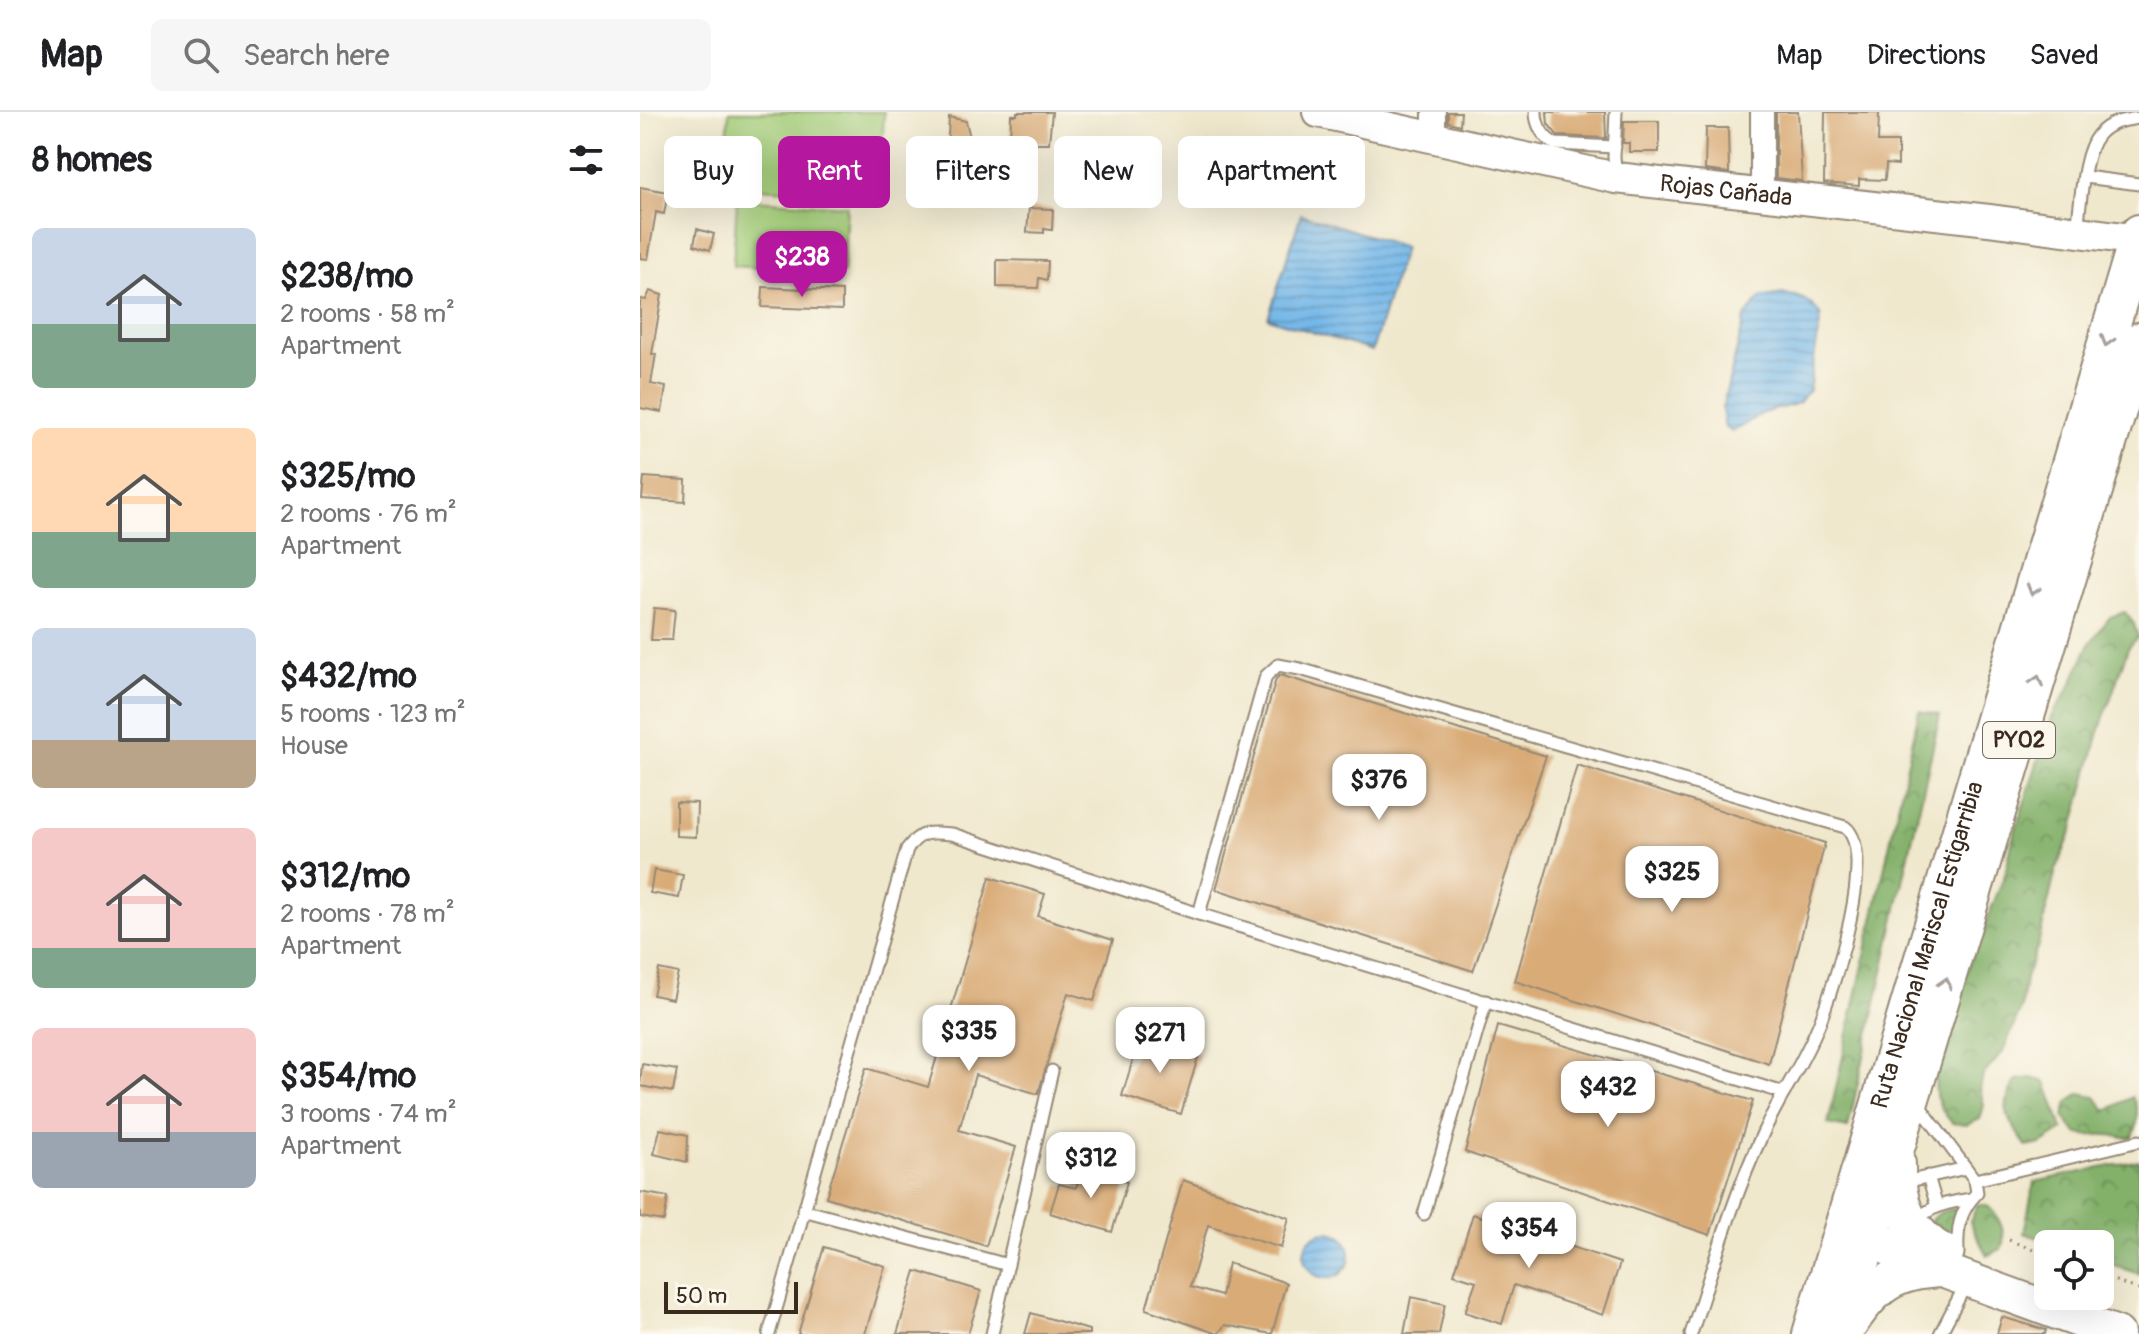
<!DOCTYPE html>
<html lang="en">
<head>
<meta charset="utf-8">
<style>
  :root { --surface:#fff; --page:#f6f6f6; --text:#202124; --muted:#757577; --line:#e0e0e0; --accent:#b5179e }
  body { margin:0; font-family:Pangolin,sans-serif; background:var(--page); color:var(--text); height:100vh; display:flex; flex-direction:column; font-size:30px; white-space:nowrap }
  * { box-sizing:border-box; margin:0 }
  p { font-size:26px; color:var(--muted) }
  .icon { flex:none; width:44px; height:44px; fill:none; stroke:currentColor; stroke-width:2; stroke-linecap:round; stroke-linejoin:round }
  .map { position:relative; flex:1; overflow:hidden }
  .side { display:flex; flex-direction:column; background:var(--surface); width:640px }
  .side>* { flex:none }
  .hud { position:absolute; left:24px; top:24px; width:760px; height:72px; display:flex; gap:16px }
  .tools { position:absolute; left:1394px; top:1118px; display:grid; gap:16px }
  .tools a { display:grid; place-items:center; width:80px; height:80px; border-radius:12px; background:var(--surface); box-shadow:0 8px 32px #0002; font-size:40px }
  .scale { position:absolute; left:24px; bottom:20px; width:134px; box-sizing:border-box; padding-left:8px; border:4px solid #3b2a1e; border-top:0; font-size:22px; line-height:28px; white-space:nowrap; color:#3b2a1e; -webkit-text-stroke:6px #fbf7ec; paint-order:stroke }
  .price { position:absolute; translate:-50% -68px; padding:0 18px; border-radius:16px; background:#fff; color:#222; font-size:26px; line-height:52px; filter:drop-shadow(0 2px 4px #0008) }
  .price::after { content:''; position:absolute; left:50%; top:48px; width:24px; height:18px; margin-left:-12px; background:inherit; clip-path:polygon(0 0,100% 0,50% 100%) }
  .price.on { background:var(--accent); color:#fff }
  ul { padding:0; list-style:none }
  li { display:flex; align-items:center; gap:24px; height:200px; padding:0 32px }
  li span { display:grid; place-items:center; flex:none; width:224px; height:160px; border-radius:12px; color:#555 }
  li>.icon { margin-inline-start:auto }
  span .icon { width:96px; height:96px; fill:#fffc; stroke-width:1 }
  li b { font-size:34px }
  h2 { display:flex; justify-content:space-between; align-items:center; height:96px; padding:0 32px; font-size:34px }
  .tag { padding:0 28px; border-radius:12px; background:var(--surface); box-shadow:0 8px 32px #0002; font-size:28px; line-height:72px }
  .tag.on { background:var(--accent); color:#fff }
  header { display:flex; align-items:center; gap:48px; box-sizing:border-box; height:112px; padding:0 40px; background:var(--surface); border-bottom:2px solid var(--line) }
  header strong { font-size:38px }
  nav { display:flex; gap:44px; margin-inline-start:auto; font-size:28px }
  .search { width:560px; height:72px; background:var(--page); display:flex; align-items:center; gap:20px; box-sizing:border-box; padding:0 28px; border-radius:12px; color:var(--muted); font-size:30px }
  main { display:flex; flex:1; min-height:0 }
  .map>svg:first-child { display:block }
  .green { fill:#a4ce7a; stroke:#707c4c; stroke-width:2 }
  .forest { fill:url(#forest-crowns); stroke:#5f6e44; stroke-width:2 }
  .water { fill:url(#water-rules); stroke:#577084; stroke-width:2 }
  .building { fill:#d9ab77 }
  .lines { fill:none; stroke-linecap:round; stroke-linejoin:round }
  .service-casing { stroke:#968976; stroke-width:15 }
  .minor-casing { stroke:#968976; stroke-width:26 }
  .secondary-casing { stroke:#968976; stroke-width:34 }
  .primary-casing { stroke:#968976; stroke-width:38 }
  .trunk-casing { stroke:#968976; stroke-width:40 }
  .path { stroke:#968976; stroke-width:3; stroke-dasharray:2 6; stroke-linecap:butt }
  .service { stroke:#fff; stroke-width:11 }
  .minor { stroke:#fff; stroke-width:22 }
  .secondary { stroke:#fff; stroke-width:30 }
  .primary { stroke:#fff; stroke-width:34 }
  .trunk { stroke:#fff; stroke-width:36 }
  .oneway { stroke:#a79f9a }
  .labels { text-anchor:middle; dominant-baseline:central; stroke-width:6; stroke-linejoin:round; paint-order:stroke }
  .shield { fill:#fbf7ec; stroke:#75685c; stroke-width:2 }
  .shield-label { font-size:22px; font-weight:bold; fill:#3b2a1e }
  .street-label { font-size:24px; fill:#3b2a1e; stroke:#fbf7ec }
</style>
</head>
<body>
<header>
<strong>Map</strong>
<div class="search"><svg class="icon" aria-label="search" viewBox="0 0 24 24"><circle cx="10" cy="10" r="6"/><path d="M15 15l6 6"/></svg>Search here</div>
<nav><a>Map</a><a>Directions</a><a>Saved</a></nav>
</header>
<main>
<section class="side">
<h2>8 homes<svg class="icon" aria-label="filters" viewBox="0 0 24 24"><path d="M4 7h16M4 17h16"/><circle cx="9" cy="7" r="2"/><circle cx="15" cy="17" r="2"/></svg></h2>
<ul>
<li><span style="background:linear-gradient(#c9d6e8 60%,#7fa58c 0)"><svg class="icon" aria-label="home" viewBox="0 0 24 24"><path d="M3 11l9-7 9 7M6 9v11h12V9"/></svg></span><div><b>$238/mo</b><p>2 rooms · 58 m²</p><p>Apartment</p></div></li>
<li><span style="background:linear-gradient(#ffd9b3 65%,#7fa58c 0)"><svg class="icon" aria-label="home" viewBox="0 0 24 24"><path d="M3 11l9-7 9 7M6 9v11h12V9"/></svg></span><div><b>$325/mo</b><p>2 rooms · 76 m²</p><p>Apartment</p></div></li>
<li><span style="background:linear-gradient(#c9d6e8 70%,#b9a48a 0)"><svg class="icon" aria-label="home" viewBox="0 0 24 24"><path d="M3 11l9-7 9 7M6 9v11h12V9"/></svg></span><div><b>$432/mo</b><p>5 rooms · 123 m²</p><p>House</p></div></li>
<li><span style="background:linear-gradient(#f6c9c9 75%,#7fa58c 0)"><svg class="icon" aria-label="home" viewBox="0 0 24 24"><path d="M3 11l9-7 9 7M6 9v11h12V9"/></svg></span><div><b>$312/mo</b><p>2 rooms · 78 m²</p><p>Apartment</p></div></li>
<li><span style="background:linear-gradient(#f6c9c9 65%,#9aa5b1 0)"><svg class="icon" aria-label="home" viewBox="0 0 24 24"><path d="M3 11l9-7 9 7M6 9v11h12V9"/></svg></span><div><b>$354/mo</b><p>3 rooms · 74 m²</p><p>Apartment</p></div></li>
</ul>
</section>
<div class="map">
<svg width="1499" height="1222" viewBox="0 0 1499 1222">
  <defs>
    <pattern id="forest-crowns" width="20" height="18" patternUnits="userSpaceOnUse" patternTransform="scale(2)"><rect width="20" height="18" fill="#83b16a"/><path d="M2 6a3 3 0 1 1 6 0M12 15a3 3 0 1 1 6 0" fill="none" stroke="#6c9057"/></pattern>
    <pattern id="water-rules" width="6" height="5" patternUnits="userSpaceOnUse" patternTransform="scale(2)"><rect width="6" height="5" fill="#73b7e9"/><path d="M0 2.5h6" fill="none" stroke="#6095bc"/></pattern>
  </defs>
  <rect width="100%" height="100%" fill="#fbf7ec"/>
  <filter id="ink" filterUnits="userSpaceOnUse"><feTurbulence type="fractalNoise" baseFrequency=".0125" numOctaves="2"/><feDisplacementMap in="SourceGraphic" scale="16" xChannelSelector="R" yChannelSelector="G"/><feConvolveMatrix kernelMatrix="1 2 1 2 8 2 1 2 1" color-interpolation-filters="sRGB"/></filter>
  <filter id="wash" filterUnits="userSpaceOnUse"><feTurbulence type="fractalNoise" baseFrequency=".006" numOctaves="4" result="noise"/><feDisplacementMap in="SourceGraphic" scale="32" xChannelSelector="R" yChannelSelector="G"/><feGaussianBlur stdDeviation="1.8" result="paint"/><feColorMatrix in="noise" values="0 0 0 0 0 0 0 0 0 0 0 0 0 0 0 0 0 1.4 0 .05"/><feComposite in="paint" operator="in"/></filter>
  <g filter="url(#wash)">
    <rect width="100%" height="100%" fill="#f0e8cd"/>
    <!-- green -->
    <g class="green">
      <polygon points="89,0 244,0 240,83 84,74"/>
      <polygon points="97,87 207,94 203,161 93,154"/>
    </g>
    <!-- forest -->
    <g class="forest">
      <polygon points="1485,500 1494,512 1498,525 1488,536 1459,620 1433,716 1416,758 1398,833 1385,866 1381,896 1363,940 1343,963 1340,977 1344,993 1340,1007 1327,1013 1312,1011 1302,998 1296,984 1295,963 1329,853 1365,762 1373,726 1412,605 1431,573 1450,531 1470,505"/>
      <polygon points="1279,599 1300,603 1208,1016 1188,1012"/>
      <path d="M1391,966L1406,970L1423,1018L1401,1032L1387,1035C1370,1010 1356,996 1377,968Z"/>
      <path d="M1441,981L1456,985L1466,999L1492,985C1499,998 1499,1012 1492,1026C1482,1025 1470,1022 1459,1023C1438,1025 1435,1023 1424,1004L1428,990Z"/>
      <polygon points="1499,1048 1499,1162 1460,1148 1460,1132 1415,1132 1384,1121 1394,1070"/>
      <path d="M1337,1093H1346C1359,1102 1368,1123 1361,1137L1347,1144L1330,1110Z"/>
      <path d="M1314,1097L1316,1101L1315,1129L1290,1111C1294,1101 1305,1098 1314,1097Z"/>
    </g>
    <!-- water -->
    <g class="water">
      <polygon points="661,102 764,135 732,239 628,206"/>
      <path d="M1143,182C1161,184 1171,189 1181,204L1169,278L1165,283L1159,291L1123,301L1092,320L1085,315L1082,297L1105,205L1120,186Z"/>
      <circle cx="687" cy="1143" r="23"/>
    </g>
    <g id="blocks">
      <!-- building -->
      <g class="building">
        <polygon points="377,0 412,0 409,31 370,31 371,3 377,3"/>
        <polygon points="808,0 821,0 820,13 808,10"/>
        <polygon points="907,0 965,0 966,26 918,24 908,12"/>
        <polygon points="1136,0 1158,0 1162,69 1136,66"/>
        <polygon points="1185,0 1239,0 1238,30 1258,30 1258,53 1246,52 1245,68 1219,67 1219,74 1184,71"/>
        <polygon points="309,5 326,9 331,30 308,25"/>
        <polygon points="984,9 1019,9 1019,40 989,40 989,31 983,31"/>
        <polygon points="1066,16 1088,16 1089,61 1065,58"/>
        <polygon points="353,32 377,37 371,71 346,88 354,51 350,50"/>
        <polygon points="269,60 288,60 288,73 269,82"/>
        <polygon points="0,75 28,80 24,102 16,100 8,147 0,146"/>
        <polygon points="389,96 413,97 412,118 404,117 404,121 387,120"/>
        <polygon points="57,117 74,122 70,138 54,133"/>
        <polygon points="357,148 408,149 407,168 399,166 398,176 357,175"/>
        <polygon points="123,175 202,179 202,198 122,195"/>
        <polygon points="10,179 22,183 12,242 16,242 11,272 26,275 22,300 0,296 0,187 6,188"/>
        <polygon points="4,365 46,368 45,390 2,387"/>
        <polygon points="14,496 35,498 32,528 11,528"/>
        <polygon points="640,563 906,644 833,859 576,777 636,567"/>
        <polygon points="937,653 1185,731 1129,952 875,869"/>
        <polygon points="36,690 57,691 56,725 36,724"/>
        <polygon points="14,758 43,763 39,786 10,781"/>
        <polygon points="350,765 405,782 398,804 473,828 454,889 428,881 398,982 335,963 319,1018 376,1035 346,1134 186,1085 226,956 288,975"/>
        <polygon points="19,857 38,861 32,887 13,883"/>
        <polygon points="858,914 1113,989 1070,1123 825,1040"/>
        <polygon points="500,924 559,942 541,1002 482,984"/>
        <polygon points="2,952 37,958 33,980 0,974"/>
        <polygon points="20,1017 48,1023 47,1050 14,1042"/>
        <polygon points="442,1057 487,1070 472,1120 410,1101 419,1072 436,1076"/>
        <polygon points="543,1068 649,1106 641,1136 568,1113 550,1175 581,1184 588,1151 646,1171 632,1222 585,1213 578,1222 506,1197"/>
        <polygon points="0,1080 28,1085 24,1109 0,1105"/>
        <polygon points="833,1102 980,1151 963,1203 874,1173 862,1212 825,1200 836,1169 814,1162"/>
        <polygon points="184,1135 245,1154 225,1222 158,1222"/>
        <polygon points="276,1159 341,1179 328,1222 257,1222"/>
        <polygon points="771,1185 805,1192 799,1222 764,1222"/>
        <polygon points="391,1201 449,1218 449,1222 385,1222"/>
        <polygon points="1362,1205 1406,1218 1405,1222 1357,1222"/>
      </g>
    </g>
  </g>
  <g filter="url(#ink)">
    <use href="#blocks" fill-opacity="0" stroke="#968976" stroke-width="2"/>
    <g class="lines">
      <!-- service casing -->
      <g class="service-casing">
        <g id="service">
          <path d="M896,0C896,13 903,25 915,32L975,35"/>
          <polyline points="976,0 974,45 976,65"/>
          <polyline points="1445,65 1499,72"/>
          <path d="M1437,117C1441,93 1442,42 1458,23C1469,10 1484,8 1499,6"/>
          <path d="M559,802L626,564L638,553L660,557L1205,715C1238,740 1194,872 1181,907C1166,947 1141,982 1123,1021C1093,1085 1073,1155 1051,1222"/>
          <path d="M1278,992L1335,1068L1337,1081C1319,1099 1317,1117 1318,1142"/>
          <polyline points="1288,1064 1297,1095"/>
          <polyline points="1335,1068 1499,1029"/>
          <polyline points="1266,1074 1274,1068 1326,1056"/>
          <polyline points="163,1098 368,1153"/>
          <polyline points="784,1102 846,889"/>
          <path d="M1280,1114L1281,1104C1296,1092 1313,1090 1331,1087"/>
          <path d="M129,1222L267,737C281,718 290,720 312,722L559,802L1144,981"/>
          <polyline points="352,1222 412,959"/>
          <polyline points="1300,1222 1326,1172"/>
        </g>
      </g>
      <!-- minor casing -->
      <g class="minor-casing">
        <g id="minor">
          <polyline points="794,0 794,26"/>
          <polyline points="1122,0 1122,82"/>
        </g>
      </g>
      <!-- secondary casing -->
      <g class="secondary-casing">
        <g id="secondary">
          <path id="s1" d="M678,0L976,66L1349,108L1499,128"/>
        </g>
      </g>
      <!-- primary casing -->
      <g class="primary-casing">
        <polyline id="primary" points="1232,1116 1245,1134 1269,1146 1477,1222"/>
      </g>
      <!-- trunk casing -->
      <g class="trunk-casing">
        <g id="trunk">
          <path d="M1257,1052C1256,1093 1269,1122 1305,1142"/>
          <path d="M1210,1211C1235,1173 1255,1159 1301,1157"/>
          <path id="s2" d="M1171,1222L1499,121"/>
          <polyline points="1200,1222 1499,229"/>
        </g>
      </g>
      <!-- path -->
      <g class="path">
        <polyline points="1369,1128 1408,1144"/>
        <polyline points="1460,1163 1499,1178"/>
      </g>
      <!-- service -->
      <use href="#service" class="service"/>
      <!-- minor -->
      <use href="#minor" class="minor"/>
      <!-- secondary -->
      <use href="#secondary" class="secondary"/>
      <!-- primary -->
      <use href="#primary" class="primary"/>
      <!-- trunk -->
      <use href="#trunk" class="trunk"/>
    </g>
    <!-- one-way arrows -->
    <defs><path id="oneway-chevron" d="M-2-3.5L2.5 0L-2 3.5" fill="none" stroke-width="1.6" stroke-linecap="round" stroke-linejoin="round" transform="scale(2)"/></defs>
    <g class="oneway">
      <use href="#oneway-chevron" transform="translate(1467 229) rotate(107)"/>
      <use href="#oneway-chevron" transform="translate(1393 478) rotate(107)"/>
      <use href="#oneway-chevron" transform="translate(1397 569) rotate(-73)"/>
      <use href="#oneway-chevron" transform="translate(1305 871) rotate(-73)"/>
    </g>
  </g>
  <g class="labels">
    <!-- shield labels -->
    <rect class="shield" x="1343" y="610" width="72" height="36" rx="6"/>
    <g class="shield-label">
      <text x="1379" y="628">PY02</text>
    </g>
    <!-- street labels -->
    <g class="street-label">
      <text stroke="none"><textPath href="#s1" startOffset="416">Rojas Cañada</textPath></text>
      <text stroke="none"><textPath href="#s2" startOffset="406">Ruta Nacional Mariscal Estigarribia</textPath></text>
    </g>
  </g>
</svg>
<div class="tools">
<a><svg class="icon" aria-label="locate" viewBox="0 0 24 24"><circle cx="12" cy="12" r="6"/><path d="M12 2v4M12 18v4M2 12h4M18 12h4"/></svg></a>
</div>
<div class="scale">50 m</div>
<b class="price on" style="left:162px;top:187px">$238</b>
<b class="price" style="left:739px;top:710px">$376</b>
<b class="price" style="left:1032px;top:802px">$325</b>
<b class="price" style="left:329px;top:961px">$335</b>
<b class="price" style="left:520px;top:963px">$271</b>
<b class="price" style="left:968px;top:1017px">$432</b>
<b class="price" style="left:451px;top:1088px">$312</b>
<b class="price" style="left:889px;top:1158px">$354</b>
<div class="hud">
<a class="tag">Buy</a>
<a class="tag on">Rent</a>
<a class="tag">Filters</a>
<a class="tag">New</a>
<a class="tag">Apartment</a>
</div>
</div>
</main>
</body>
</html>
